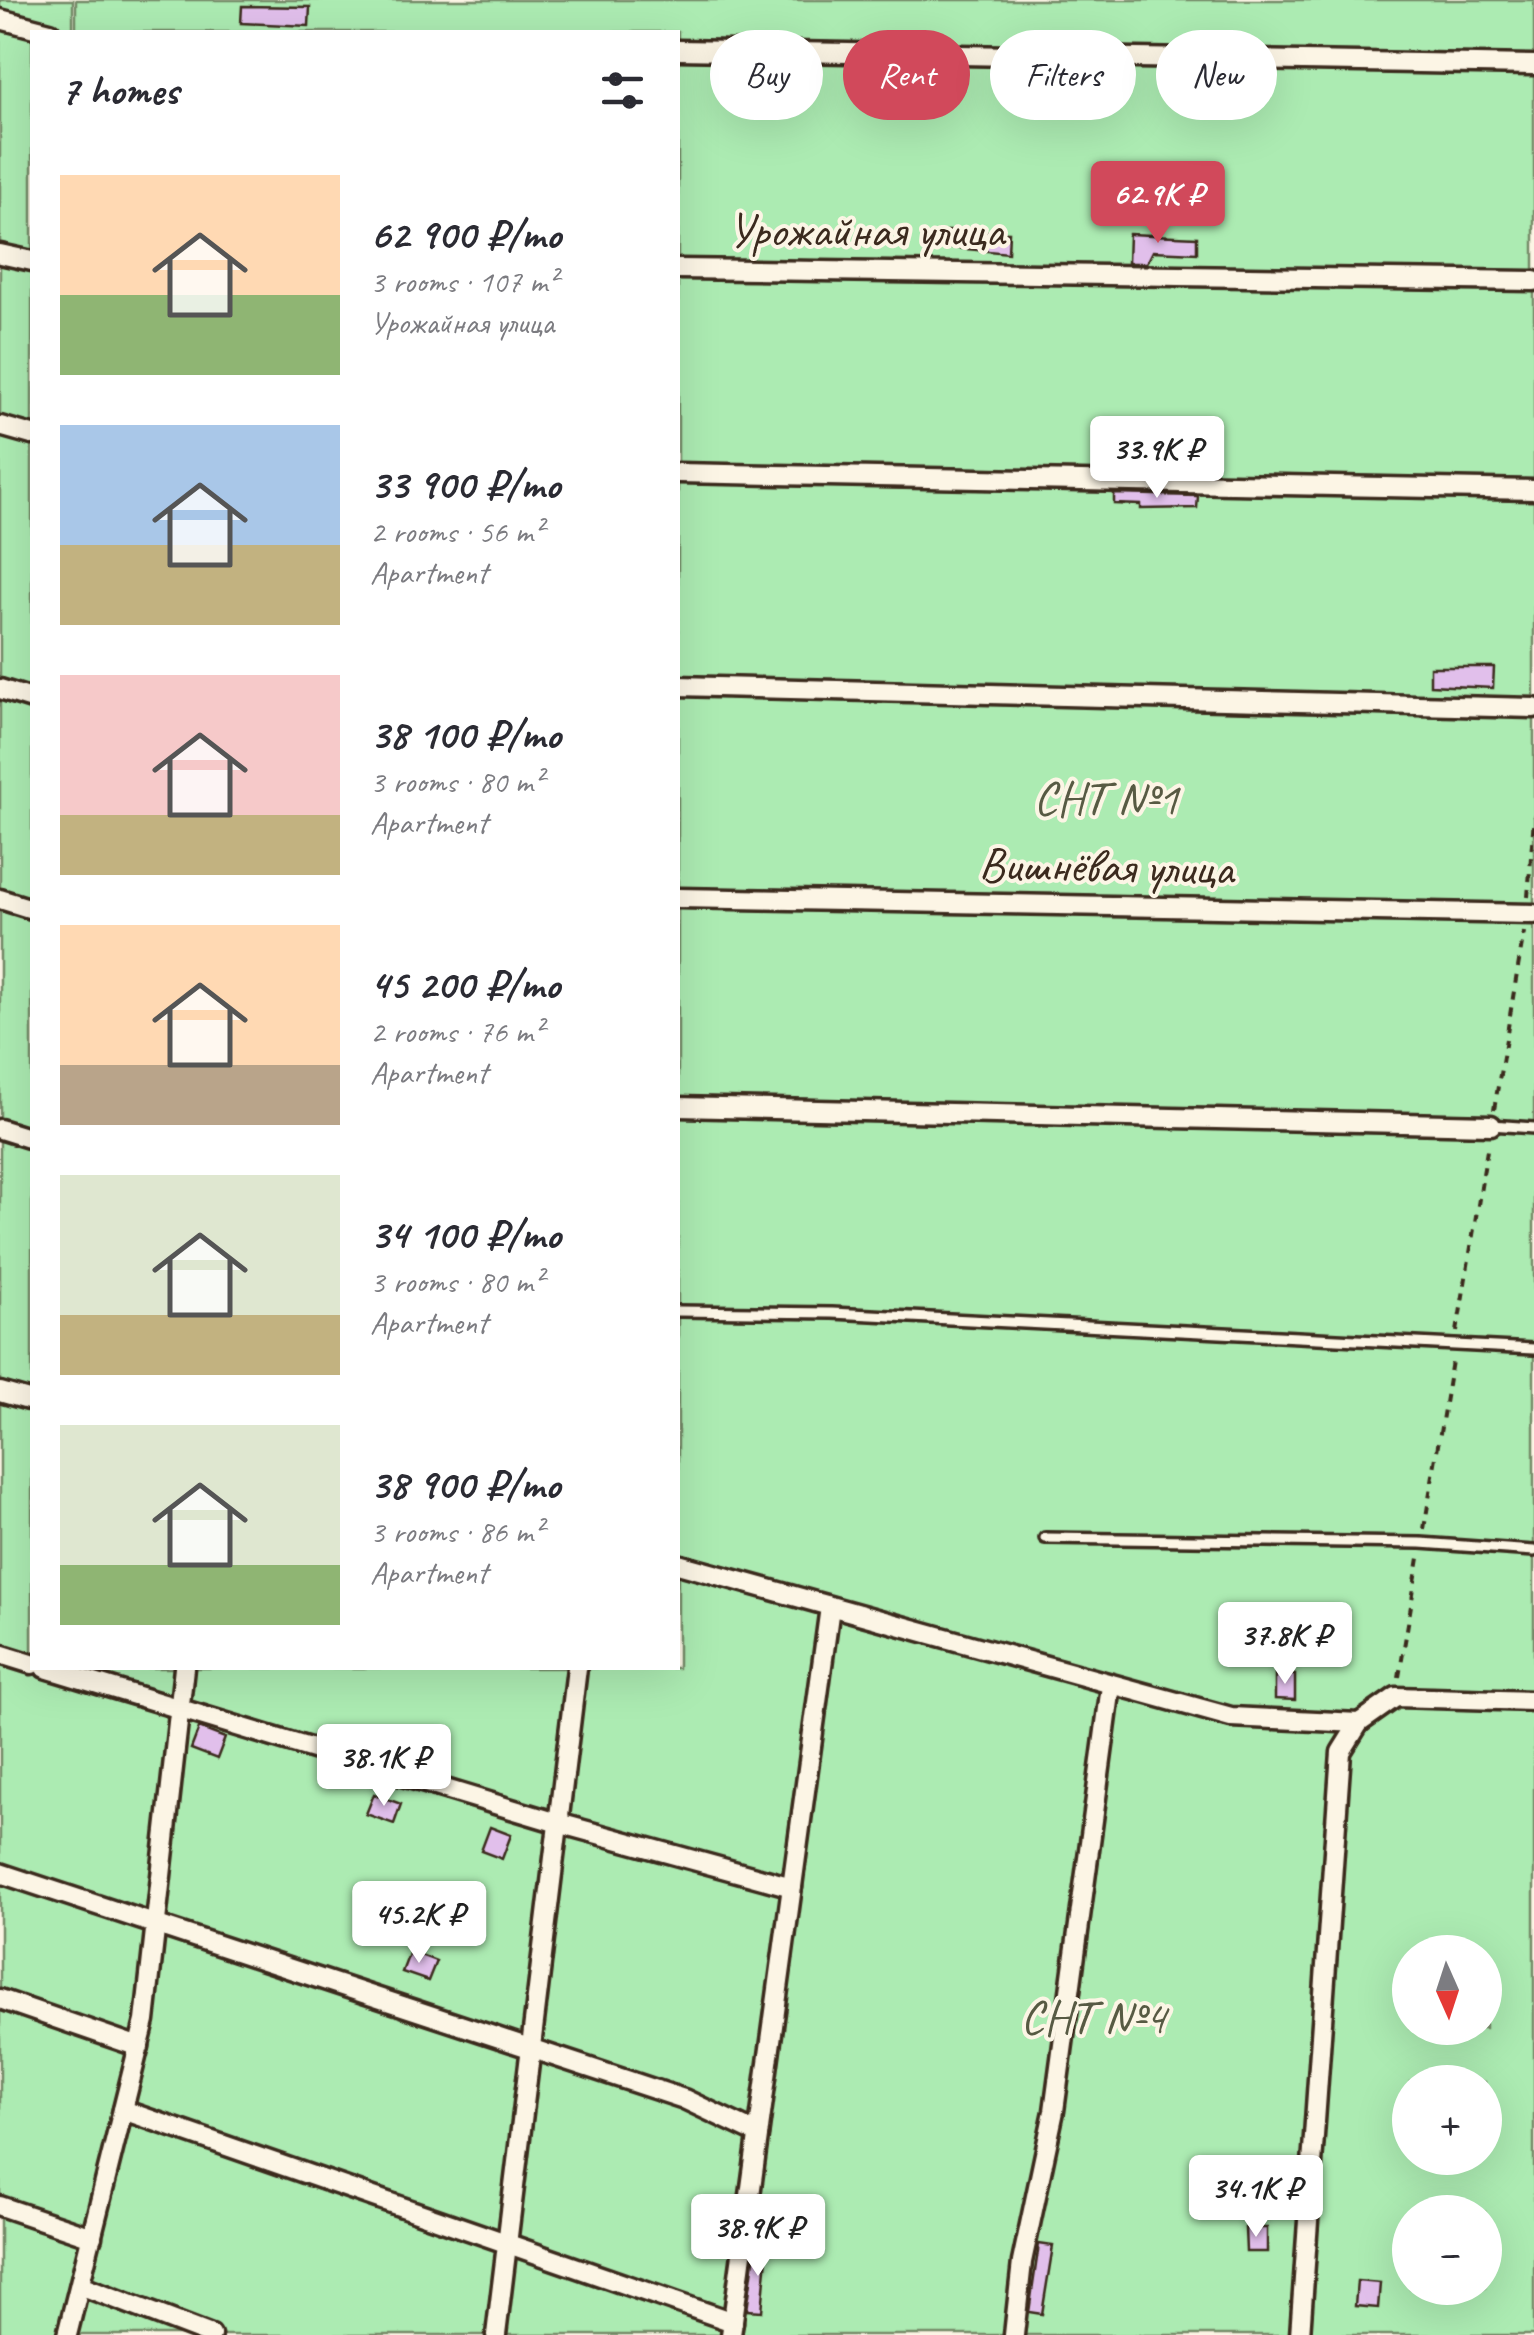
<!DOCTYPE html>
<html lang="en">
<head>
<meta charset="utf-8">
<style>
  :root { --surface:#fff; --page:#f2f2f3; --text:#2b2b33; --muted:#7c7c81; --accent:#d1495b }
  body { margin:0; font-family:Caveat,sans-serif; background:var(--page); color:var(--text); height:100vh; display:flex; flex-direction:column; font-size:38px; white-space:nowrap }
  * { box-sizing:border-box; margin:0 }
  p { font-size:32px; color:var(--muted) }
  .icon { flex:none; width:55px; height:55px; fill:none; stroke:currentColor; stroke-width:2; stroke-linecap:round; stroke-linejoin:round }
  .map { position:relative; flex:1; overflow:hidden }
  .drawer { position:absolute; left:30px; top:30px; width:650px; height:1640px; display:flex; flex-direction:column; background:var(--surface); border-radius:0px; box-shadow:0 10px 40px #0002 }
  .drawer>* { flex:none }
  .hud { position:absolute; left:710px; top:30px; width:672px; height:90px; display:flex; gap:20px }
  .needle { width:65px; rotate:177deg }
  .buttons { position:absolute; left:1392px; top:1935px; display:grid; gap:20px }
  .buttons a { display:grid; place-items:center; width:110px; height:110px; border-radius:50%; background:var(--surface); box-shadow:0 10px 40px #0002; font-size:50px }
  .price { position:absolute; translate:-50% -85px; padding:0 22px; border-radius:10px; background:#fff; color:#222; font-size:32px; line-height:65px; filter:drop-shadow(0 2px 5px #0008) }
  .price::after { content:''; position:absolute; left:50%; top:60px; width:30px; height:22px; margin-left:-15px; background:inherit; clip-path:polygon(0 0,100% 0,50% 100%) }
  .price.selected { background:var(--accent); color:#fff }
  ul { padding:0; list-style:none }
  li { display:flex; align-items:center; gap:30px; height:250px; padding:0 30px }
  li span { display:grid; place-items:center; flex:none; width:280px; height:200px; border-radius:0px; color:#555 }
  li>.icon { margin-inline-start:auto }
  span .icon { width:120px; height:120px; fill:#fffc; stroke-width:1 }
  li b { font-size:42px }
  h2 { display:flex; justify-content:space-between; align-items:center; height:120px; padding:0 30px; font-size:42px }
  .tag { padding:0 35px; border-radius:45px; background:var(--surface); box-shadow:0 10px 40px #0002; font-size:35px; line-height:90px }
  .tag.selected { background:var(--accent); color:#fff }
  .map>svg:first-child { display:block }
  .green { fill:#acebb2; stroke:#748a68; stroke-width:2.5; fill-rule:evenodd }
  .building { fill:#e1bfeb; stroke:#3b2a1e; stroke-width:2.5 }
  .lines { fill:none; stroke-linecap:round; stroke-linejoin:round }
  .lane-casing { stroke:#3b2a1e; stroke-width:16 }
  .street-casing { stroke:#3b2a1e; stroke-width:25 }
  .path { stroke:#3b2a1e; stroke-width:4; stroke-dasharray:8 8; stroke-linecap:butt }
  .lane { stroke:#fcf5e5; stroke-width:9 }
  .street { stroke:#fcf5e5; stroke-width:18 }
  .labels { text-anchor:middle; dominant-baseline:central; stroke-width:8; stroke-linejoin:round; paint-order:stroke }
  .street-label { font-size:48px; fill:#3b2a1e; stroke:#fcf5e5 }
  .park-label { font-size:48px; fill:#575a43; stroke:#fcf5e5 }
</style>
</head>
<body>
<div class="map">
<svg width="1534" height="2335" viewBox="0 0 1534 2335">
  <rect width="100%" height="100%" fill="#fcf5e5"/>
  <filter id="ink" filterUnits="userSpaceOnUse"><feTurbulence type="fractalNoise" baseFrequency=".01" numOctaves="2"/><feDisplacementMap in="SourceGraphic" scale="20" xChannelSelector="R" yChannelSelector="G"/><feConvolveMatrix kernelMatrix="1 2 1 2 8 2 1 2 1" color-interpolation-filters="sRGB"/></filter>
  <g filter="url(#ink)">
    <!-- green -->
    <g class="green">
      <polygon points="0,0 73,0 73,32 32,32 32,1397 0,1390"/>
      <path d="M76,0H1534V2335H0V1395L32,1405V1668H678V32H76ZM1410,1952H1485V2028H1410ZM1410,2082H1485V2158H1410ZM1410,2212H1485V2288H1410Z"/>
    </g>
    <!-- building -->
    <g class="building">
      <polygon points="242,6 310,7 309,26 241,23"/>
      <polygon points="930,72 956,72 955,92 929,91"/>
      <polygon points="947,231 1009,232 1008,253 946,247"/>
      <polygon points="1129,234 1197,237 1197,253 1153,251 1147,263 1128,263"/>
      <polygon points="1114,494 1198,496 1197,508 1141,509 1141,505 1114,504"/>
      <polygon points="1430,667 1494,667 1493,688 1430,685"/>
      <polygon points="1275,1674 1295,1675 1295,1700 1275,1699"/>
      <polygon points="199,1728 225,1738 217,1759 191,1749"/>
      <polygon points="374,1794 401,1804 394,1824 366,1814"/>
      <polygon points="490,1827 511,1835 502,1859 481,1851"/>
      <polygon points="410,1951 436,1961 428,1981 402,1972"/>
      <polygon points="1245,2228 1267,2228 1267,2252 1246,2252"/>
      <polygon points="1039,2244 1053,2246 1042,2314 1029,2312"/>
      <polygon points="756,2245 768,2246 762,2311 747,2310"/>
      <polygon points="1357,2281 1380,2283 1378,2308 1355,2306"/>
    </g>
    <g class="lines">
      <!-- lane casing -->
      <g class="lane-casing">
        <g id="lane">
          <polyline points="1491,1125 1534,1128"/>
          <polyline points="678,1311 832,1313 1534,1349"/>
          <polyline points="1045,1538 1421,1543 1534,1551"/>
        </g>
      </g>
      <!-- street casing -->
      <g class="street-casing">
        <g id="street">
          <polyline points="0,19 50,32"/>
          <polyline points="678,50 1534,65"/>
          <polyline points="0,254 32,261"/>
          <polyline points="678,269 1534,281"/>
          <polyline points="0,426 32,435"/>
          <polyline points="678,473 1534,490"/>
          <polyline points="678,686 1534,708"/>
          <polyline points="0,689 32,699"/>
          <polyline points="678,898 1534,914"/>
          <polyline points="0,899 32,909"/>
          <polyline points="678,1107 1491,1125"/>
          <polyline points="0,1129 32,1139"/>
          <polyline points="0,1392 32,1401"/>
          <polyline points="678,1564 1231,1717 1359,1723 1396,1697 1534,1701"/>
          <polyline points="0,1654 32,1664"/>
          <polyline points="45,1668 558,1823 792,1887"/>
          <polyline points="0,1873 684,2099 758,2134"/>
          <polyline points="0,1999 139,2047"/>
          <polyline points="123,2110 733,2322"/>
          <polyline points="0,2206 92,2237"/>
          <polyline points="80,2285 211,2335"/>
          <polyline points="67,2335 145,2021 184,1668"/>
          <polyline points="496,2335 577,1668"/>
          <polyline points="731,2335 830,1607"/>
          <polyline points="1014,2335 1022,2262 1054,2111 1111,1686"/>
          <polyline points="1300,2335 1341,1752 1359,1723"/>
        </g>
      </g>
      <!-- path -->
      <g class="path">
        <polyline points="1528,897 1534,817"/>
        <polyline points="1494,1110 1524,932"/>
        <polyline points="1457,1332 1488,1144"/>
        <polyline points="1424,1529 1452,1361"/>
        <polyline points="1399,1677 1419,1558"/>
      </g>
      <!-- lane -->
      <use href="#lane" class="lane"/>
      <!-- street -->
      <use href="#street" class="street"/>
    </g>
  </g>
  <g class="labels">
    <!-- street labels -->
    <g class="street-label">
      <text x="866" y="230">Урожайная улица</text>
      <text transform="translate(1106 866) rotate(1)">Вишнёвая улица</text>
    </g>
    <!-- park labels -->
    <g class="park-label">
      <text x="1106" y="798">СНТ №1</text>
      <text x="1093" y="2017">СНТ №4</text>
    </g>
  </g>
</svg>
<div class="buttons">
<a><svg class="needle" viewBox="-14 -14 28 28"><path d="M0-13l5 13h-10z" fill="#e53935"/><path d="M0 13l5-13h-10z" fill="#7c7c81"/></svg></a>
<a>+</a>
<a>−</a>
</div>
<b class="price selected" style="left:1158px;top:246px">62.9K ₽</b>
<b class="price" style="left:1157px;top:501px">33.9K ₽</b>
<b class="price" style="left:1285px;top:1687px">37.8K ₽</b>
<b class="price" style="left:384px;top:1809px">38.1K ₽</b>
<b class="price" style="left:419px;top:1966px">45.2K ₽</b>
<b class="price" style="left:1256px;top:2240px">34.1K ₽</b>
<b class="price" style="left:758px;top:2279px">38.9K ₽</b>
<div class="hud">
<a class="tag">Buy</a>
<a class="tag selected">Rent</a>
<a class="tag">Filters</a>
<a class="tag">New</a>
</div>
<section class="drawer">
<h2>7 homes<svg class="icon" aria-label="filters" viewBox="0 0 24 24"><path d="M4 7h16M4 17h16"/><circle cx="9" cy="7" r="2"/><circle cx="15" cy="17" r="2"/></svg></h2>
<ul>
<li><span style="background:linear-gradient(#ffd9b3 60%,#8fb573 0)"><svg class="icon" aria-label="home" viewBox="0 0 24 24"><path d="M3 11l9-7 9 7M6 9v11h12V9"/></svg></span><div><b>62 900 ₽/mo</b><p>3 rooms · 107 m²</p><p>Урожайная улица</p></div></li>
<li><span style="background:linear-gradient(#a9c7e8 60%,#c2b280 0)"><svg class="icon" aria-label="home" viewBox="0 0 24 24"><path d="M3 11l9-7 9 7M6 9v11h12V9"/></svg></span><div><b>33 900 ₽/mo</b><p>2 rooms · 56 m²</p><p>Apartment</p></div></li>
<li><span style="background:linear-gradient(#f6c9c9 70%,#c2b280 0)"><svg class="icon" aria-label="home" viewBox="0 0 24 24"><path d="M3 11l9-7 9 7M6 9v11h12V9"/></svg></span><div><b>38 100 ₽/mo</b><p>3 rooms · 80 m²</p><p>Apartment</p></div></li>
<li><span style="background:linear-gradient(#ffd9b3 70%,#b9a48a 0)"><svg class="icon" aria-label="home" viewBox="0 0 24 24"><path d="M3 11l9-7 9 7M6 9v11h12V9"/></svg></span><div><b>45 200 ₽/mo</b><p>2 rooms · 76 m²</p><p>Apartment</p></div></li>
<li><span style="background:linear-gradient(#dfe7d0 70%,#c2b280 0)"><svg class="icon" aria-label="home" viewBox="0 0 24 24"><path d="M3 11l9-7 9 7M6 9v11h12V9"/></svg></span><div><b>34 100 ₽/mo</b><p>3 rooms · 80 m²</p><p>Apartment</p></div></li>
<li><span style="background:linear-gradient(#dfe7d0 70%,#8fb573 0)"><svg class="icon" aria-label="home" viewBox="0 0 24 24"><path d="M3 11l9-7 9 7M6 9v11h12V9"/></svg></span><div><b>38 900 ₽/mo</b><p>3 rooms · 86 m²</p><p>Apartment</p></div></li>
</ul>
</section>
</div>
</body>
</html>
